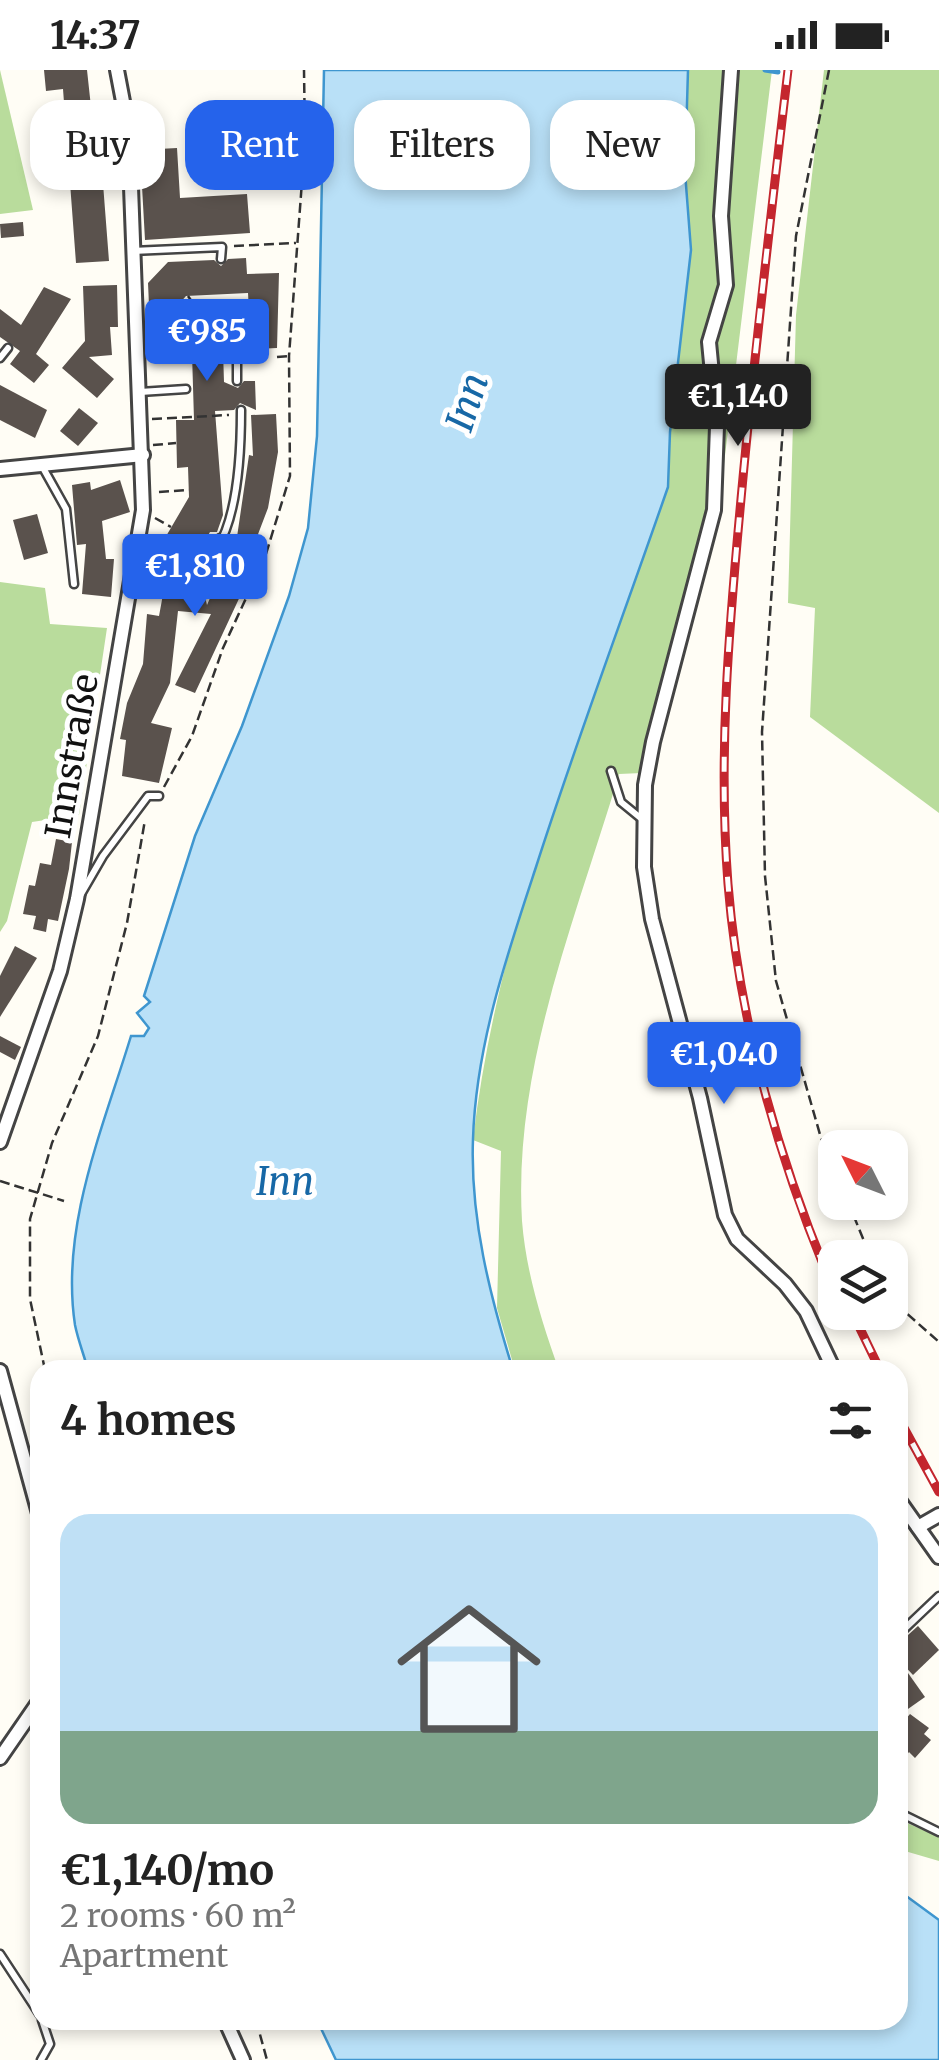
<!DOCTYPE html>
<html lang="en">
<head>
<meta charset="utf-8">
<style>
  :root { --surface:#fff; --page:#f2f2f2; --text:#222; --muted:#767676; --accent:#2563eb }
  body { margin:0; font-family:Merriweather,serif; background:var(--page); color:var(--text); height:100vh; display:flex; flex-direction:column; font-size:38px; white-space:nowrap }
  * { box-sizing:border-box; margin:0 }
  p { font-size:32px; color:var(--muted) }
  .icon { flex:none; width:55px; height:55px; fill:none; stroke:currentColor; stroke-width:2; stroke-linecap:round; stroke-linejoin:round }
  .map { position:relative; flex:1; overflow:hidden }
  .sheet { position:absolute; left:30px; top:1290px; width:878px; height:670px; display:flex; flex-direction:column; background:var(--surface); border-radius:30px; box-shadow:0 5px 15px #0003 }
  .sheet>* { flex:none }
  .top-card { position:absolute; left:30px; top:30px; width:880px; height:90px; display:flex; gap:20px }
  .needle { width:65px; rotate:312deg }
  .tools { position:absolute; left:818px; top:1060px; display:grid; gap:20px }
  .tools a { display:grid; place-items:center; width:90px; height:90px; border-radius:20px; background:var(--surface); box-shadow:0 5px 15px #0003; font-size:50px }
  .price { position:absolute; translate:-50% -85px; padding:0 22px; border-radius:10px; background:var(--accent); color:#fff; font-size:32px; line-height:65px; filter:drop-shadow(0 2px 5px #0008) }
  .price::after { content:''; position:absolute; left:50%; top:60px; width:30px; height:22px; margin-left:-15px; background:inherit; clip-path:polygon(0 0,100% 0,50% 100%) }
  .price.current { background:#222; color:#fff }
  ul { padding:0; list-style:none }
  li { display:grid; align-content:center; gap:20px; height:530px; padding:0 30px }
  li span { display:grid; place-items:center; height:310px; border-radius:30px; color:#555 }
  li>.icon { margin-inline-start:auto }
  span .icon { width:180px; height:180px; fill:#fffc; stroke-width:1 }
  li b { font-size:42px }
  h2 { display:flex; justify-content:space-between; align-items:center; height:120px; padding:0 30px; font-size:42px }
  .pill { padding:0 35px; border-radius:30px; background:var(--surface); box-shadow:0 5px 15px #0003; font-size:35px; line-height:90px }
  .pill.current { background:var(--accent); color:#fff }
  .status { display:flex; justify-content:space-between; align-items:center; height:70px; padding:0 50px; background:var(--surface); direction:ltr }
  .status svg { height:28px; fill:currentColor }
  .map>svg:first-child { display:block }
  .forest { fill:#b9dc9c }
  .water { fill:#b9e0f7; stroke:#3f96cf; stroke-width:2.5 }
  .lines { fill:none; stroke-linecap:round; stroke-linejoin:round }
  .stream { stroke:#3f96cf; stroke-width:5 }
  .building { fill:#5a524d }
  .service-casing { stroke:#444; stroke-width:11 }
  .minor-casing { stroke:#444; stroke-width:18 }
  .path { stroke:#333; stroke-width:2.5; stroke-dasharray:10 5; stroke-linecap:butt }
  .service { stroke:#fff; stroke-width:6 }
  .minor { stroke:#fff; stroke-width:12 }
  .rail-casing { stroke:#c4262e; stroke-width:9 }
  .rail { stroke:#fff; stroke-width:5; stroke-dasharray:15; stroke-linecap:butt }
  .labels { text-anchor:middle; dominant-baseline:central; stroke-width:10; stroke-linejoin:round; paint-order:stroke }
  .street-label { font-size:35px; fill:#111; stroke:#fff }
  .water-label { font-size:38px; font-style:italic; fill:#1768a6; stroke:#fff }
</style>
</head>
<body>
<div class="status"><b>14:37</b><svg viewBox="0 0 49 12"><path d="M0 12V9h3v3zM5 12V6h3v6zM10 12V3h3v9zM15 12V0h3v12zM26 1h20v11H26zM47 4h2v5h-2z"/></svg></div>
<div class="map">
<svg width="939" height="1990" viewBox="0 0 939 1990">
  <rect width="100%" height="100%" fill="#fffdf5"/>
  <!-- forest -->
  <g class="forest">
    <polygon points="0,0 33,140 0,144"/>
    <path d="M688,0H772L717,451L642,703L619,704C576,849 513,997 522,1151C526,1202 542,1253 559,1300H515L497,1238L501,1081L473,1070C499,844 593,630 668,417L670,362L691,180L685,102Z"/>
    <polygon points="824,0 939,0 939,743 810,647 815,538 788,533 796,245"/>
    <polygon points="0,512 45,518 50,554 107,558 79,745 32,752 7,851 0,862"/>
    <polygon points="898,1749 939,1767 939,1791 898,1779"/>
  </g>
  <!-- water -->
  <g class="water">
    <path d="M324,0H688L685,102L691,180L670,362L668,417C624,544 577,669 536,797C507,885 476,975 473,1069C470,1148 490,1226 513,1300H88C84,1285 78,1270 75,1255C60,1157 103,1058 131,966H144L149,958L137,943L150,932L144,926L195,766L242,656L289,526L308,458L317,366Z"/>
    <polygon points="898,1820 939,1850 939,1990 336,1990 317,1950 898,1950"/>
  </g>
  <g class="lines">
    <!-- stream -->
    <polyline class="stream" points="765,0 778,2"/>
  </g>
  <!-- building -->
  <g class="building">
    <polygon points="44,0 87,0 91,37 97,36 109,191 76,193 63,19 46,21"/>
    <polygon points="177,78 180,128 247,124 250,163 145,170 140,80"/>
    <polygon points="23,152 24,166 1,168 0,154"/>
    <polygon points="246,188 247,204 279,203 277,278 251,279 248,223 186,226 178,235 178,255 190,254 192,283 223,281 224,312 238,318 244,311 255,311 256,340 240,333 234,340 215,341 223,445 217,462 210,462 193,492 184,496 158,480 189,427 188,397 177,398 176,350 194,350 192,283 159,284 158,256 150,257 148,213 168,192 214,190 221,196 228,189"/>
    <polygon points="117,215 118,257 110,257 112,285 89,287 114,309 97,328 62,298 85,271 83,216"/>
    <polygon points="44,217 71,229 36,284 49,295 34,313 10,294 20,281 0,267 0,239 21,255"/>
    <polygon points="0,315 47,340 35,368 0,350"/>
    <polygon points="79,338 98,353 78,376 60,361"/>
    <polygon points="276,344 278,382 268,438 238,517 243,520 195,623 175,615 211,544 178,541 170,613 151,653 172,658 159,713 122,706 126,670 120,669 127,633 143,594 147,544 159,546 164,519 201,510 207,535 217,512 224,510 226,492 233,492 235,481 245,477 237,467 249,385 253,386 251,345"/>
    <polygon points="120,410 130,442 102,451 106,489 114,489 111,527 82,524 86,474 77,475 72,415 90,412 91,420"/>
    <polygon points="37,444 48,483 24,490 13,450"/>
    <polygon points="56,769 72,772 69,799 58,851 48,849 46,862 33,859 36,846 23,844 29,815 35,816 40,793 51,795"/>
    <polygon points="15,876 37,888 0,947 0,906"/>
    <polygon points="0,966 21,977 15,990 0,982"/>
    <polygon points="918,1556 939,1580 913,1605 898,1589 898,1574"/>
    <polygon points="908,1603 925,1627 898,1646 898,1610"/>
    <polygon points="910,1644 929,1658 924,1664 931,1670 915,1688 909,1682 898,1696 898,1658"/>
  </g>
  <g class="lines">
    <!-- service casing -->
    <g class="service-casing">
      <g id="service">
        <polyline points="132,181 222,177 221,189"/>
        <polyline points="237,282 237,311"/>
        <polyline points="0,288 8,278"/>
        <polyline points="140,322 186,319"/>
        <polyline points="42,396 66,439 74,514"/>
        <polyline points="220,468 238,475"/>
        <polyline points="206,492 219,506"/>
        <path d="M134,508C153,506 178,507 195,499C239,479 241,381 241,340"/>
        <polyline points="611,701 621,732 643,750"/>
        <polyline points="81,824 103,786 148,726 159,726"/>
        <polyline points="898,1565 939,1526"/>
        <polyline points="898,1742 939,1762"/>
        <polyline points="0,1884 40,1945"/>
        <polyline points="41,1990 50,1974 42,1950"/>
      </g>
    </g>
    <!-- minor casing -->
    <g class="minor-casing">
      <g id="minor">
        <polyline points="731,0 721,146 726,215 709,272 717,356 714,440 653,672 645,715 644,797 652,849 700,1028 725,1145 737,1169 785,1214 806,1241 834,1300"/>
        <polyline points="0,399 143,385"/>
        <polyline points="0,1072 60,901 77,829 143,440 129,63 117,0"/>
        <polyline points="0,1301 40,1447"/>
        <polyline points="898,1429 939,1487"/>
        <polyline points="918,1457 939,1445"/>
        <polyline points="0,1688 40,1630"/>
        <polyline points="225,1950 243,1990"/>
      </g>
    </g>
    <!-- path -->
    <g class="path">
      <polyline points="829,0 796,166 762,662 765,806 776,911 821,1068 835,1101"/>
      <polyline points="308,70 311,47"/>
      <polyline points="234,176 296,173"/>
      <polyline points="188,226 195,236"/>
      <polyline points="178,240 196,237 207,246"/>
      <polyline points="221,253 232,272"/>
      <polyline points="153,271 154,290"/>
      <polyline points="198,281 208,247 220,252 248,234"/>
      <polyline points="249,282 268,281"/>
      <polyline points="277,287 289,286"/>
      <polyline points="152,349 229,345"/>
      <polyline points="153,375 176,373"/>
      <polyline points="159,422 189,420"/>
      <polyline points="155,448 171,457"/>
      <polyline points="248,480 264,486"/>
      <polyline points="230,510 250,519"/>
      <polyline points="164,717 192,666 223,578 265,487 290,406 289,286 305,71 304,0"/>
      <polyline points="0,1111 64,1131"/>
      <polyline points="848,1132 871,1188"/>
      <polyline points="890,1220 904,1241 939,1272"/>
      <polyline points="45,1300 30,1229 30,1149 52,1073 98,966 127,853 145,750"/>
      <polyline points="256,1950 267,1990"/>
    </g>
    <!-- service -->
    <use href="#service" class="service"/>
    <!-- minor -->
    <use href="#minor" class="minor"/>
    <!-- rail casing -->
    <g class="rail-casing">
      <g id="rail">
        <path d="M788,0C771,143 754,286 741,429C729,558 718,685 728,814C739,953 780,1095 835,1223"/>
        <polyline points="852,1242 880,1300"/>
        <polyline points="898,1347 939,1422"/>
      </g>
    </g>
    <!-- rail -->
    <use href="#rail" class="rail"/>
  </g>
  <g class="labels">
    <!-- street labels -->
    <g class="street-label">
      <text transform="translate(72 686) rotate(-80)">Innstraße</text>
    </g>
    <!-- water labels -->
    <g class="water-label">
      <text transform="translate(467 332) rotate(-72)">Inn</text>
      <text x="285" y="1111">Inn</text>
    </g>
  </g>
</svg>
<div class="tools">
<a><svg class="needle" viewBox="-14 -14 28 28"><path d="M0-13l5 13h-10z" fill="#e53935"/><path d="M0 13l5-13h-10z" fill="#767676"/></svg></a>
<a><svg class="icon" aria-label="layers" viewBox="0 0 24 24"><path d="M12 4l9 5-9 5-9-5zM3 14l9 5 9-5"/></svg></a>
</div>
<b class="price" style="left:207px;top:314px">€985</b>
<b class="price current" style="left:738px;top:379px">€1,140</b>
<b class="price" style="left:195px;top:549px">€1,810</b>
<b class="price" style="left:724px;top:1037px">€1,040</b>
<div class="top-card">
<a class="pill">Buy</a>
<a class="pill current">Rent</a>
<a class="pill">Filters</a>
<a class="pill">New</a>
</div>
<section class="sheet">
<h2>4 homes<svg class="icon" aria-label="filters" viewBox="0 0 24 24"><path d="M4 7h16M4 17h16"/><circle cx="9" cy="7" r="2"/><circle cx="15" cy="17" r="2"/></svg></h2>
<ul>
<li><span style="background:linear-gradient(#bfe0f5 70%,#7fa58c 0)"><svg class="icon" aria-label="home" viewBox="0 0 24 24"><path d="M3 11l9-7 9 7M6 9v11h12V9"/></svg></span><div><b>€1,140/mo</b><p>2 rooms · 60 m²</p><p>Apartment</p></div></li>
</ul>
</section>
</div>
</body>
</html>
